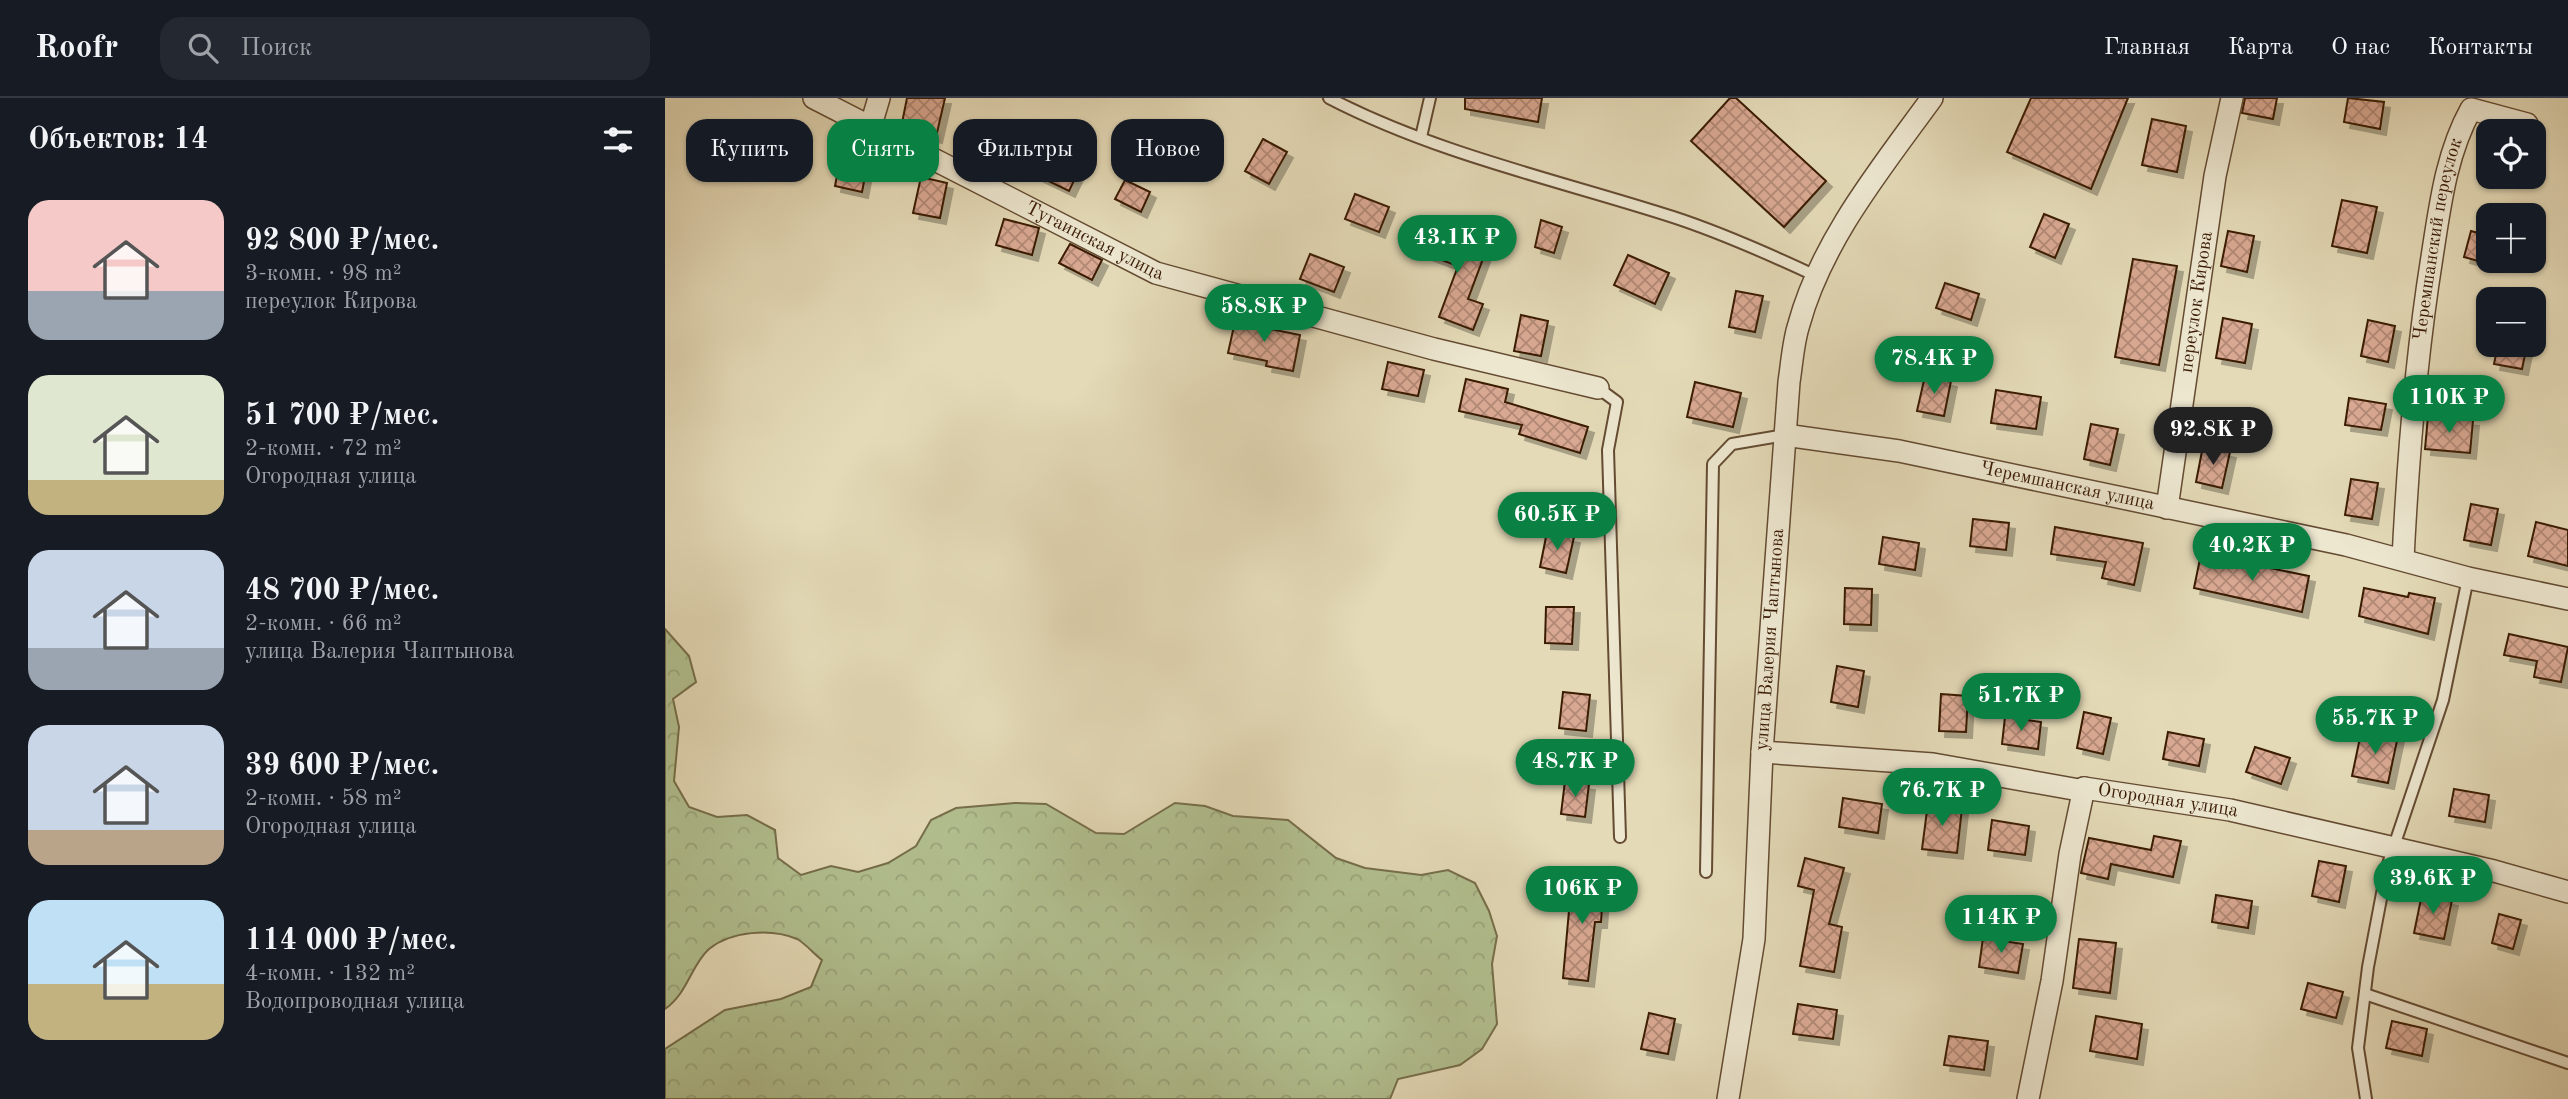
<!DOCTYPE html>
<html lang="ru">
<head>
<meta charset="utf-8">
<style>
  :root { --surface:#171b24; --page:#242831; --text:#f1f3f6; --muted:#9ea1a6; --line:#363941; --accent:#0b8043 }
  body { margin:0; font-family:"Old Standard TT",serif; background:var(--page); color:var(--text); height:100vh; display:flex; flex-direction:column; font-size:26px; white-space:nowrap }
  * { box-sizing:border-box; margin:0 }
  p { font-size:23px; color:var(--muted) }
  .icon { flex:none; width:38px; height:38px; fill:none; stroke:currentColor; stroke-width:2; stroke-linecap:round; stroke-linejoin:round }
  .map { position:relative; flex:1; overflow:hidden }
  .sheet { display:flex; flex-direction:column; background:var(--surface); width:665px }
  .sheet>* { flex:none }
  .banner { position:absolute; left:21px; top:21px; width:665px; height:63px; display:flex; gap:14px }
  .buttons { position:absolute; left:1811px; top:21px; display:grid; gap:14px }
  .buttons a { display:grid; place-items:center; width:70px; height:70px; border-radius:14px; background:var(--surface); box-shadow:0 2px 5px #0004; font-size:35px }
  .price { position:absolute; translate:-50% -60px; padding:0 16px; border-radius:24px; background:var(--accent); color:#fff; font-size:23px; line-height:46px; filter:drop-shadow(0 2px 4px #0008) }
  .price::after { content:''; position:absolute; left:50%; top:42px; width:21px; height:16px; margin-left:-10px; background:inherit; clip-path:polygon(0 0,100% 0,50% 100%) }
  .price.active { background:#222; color:#fff }
  ul { padding:0; list-style:none }
  li { display:flex; align-items:center; gap:21px; height:175px; padding:0 28px }
  li span { display:grid; place-items:center; flex:none; width:196px; height:140px; border-radius:21px; color:#555 }
  li>.icon { margin-inline-start:auto }
  span .icon { width:84px; height:84px; fill:#fffc; stroke-width:1 }
  li b { font-size:30px }
  h2 { display:flex; justify-content:space-between; align-items:center; height:84px; padding:0 28px; font-size:30px }
  .chip { padding:0 24px; border-radius:21px; background:var(--surface); box-shadow:0 2px 5px #0004; font-size:24px; line-height:63px }
  .chip.active { background:var(--accent); color:#fff }
  header { display:flex; align-items:center; gap:42px; box-sizing:border-box; height:98px; padding:0 35px; background:var(--surface); border-bottom:2px solid var(--line) }
  header strong { font-size:33px }
  nav { display:flex; gap:38px; margin-inline-start:auto; font-size:24px }
  .search { width:490px; height:63px; background:var(--page); display:flex; align-items:center; gap:18px; box-sizing:border-box; padding:0 24px; border-radius:21px; color:var(--muted); font-size:26px }
  main { display:flex; flex:1; min-height:0 }
  .map>svg:first-child { display:block }
  .forest { fill:url(#forest-crowns); stroke:#766e4a; stroke-width:2 }
  .building { fill:url(#building-cross-hatch); stroke:#3a1b05; stroke-width:2; filter:url(#shadow) }
  .lines { fill:none; stroke-linecap:round; stroke-linejoin:round }
  .service-casing { stroke:#644b32; stroke-width:14 }
  .minor-casing { stroke:#644b32; stroke-width:24 }
  .service { stroke:#ede7d0; stroke-width:10 }
  .minor { stroke:#ede7d0; stroke-width:21 }
  .labels { text-anchor:middle; dominant-baseline:central; stroke-width:6; stroke-linejoin:round; paint-order:stroke }
  .street-label { font-size:19px; fill:#3a1b05; stroke:#ede7d0 }
</style>
</head>
<body>
<header>
<strong>Roofr</strong>
<div class="search"><svg class="icon" aria-label="search" viewBox="0 0 24 24"><circle cx="10" cy="10" r="6"/><path d="M15 15l6 6"/></svg>Поиск</div>
<nav><a>Главная</a><a>Карта</a><a>О нас</a><a>Контакты</a></nav>
</header>
<main>
<section class="sheet">
<h2>Объектов: 14<svg class="icon" aria-label="filters" viewBox="0 0 24 24"><path d="M4 7h16M4 17h16"/><circle cx="9" cy="7" r="2"/><circle cx="15" cy="17" r="2"/></svg></h2>
<ul>
<li><span style="background:linear-gradient(#f6c9c9 65%,#9aa5b1 0)"><svg class="icon" aria-label="home" viewBox="0 0 24 24"><path d="M3 11l9-7 9 7M6 9v11h12V9"/></svg></span><div><b>92 800 ₽/мес.</b><p>3-комн. · 98 m²</p><p>переулок Кирова</p></div></li>
<li><span style="background:linear-gradient(#dfe7d0 75%,#c2b280 0)"><svg class="icon" aria-label="home" viewBox="0 0 24 24"><path d="M3 11l9-7 9 7M6 9v11h12V9"/></svg></span><div><b>51 700 ₽/мес.</b><p>2-комн. · 72 m²</p><p>Огородная улица</p></div></li>
<li><span style="background:linear-gradient(#c9d6e8 70%,#9aa5b1 0)"><svg class="icon" aria-label="home" viewBox="0 0 24 24"><path d="M3 11l9-7 9 7M6 9v11h12V9"/></svg></span><div><b>48 700 ₽/мес.</b><p>2-комн. · 66 m²</p><p>улица Валерия Чаптынова</p></div></li>
<li><span style="background:linear-gradient(#c9d6e8 75%,#b9a48a 0)"><svg class="icon" aria-label="home" viewBox="0 0 24 24"><path d="M3 11l9-7 9 7M6 9v11h12V9"/></svg></span><div><b>39 600 ₽/мес.</b><p>2-комн. · 58 m²</p><p>Огородная улица</p></div></li>
<li><span style="background:linear-gradient(#bfe0f5 60%,#c2b280 0)"><svg class="icon" aria-label="home" viewBox="0 0 24 24"><path d="M3 11l9-7 9 7M6 9v11h12V9"/></svg></span><div><b>114 000 ₽/мес.</b><p>4-комн. · 132 m²</p><p>Водопроводная улица</p></div></li>
</ul>
</section>
<div class="map">
<svg width="1903" height="1001" viewBox="0 0 1903 1001">
  <defs>
    <pattern id="forest-crowns" width="20" height="18" patternUnits="userSpaceOnUse" patternTransform="scale(1.75)"><rect width="20" height="18" fill="#b2c090"/><path d="M2 6a3 3 0 1 1 6 0M12 15a3 3 0 1 1 6 0" fill="none" stroke="#9aa47b"/></pattern>
    <pattern id="building-cross-hatch" width="8" height="8" patternUnits="userSpaceOnUse" patternTransform="scale(1.75)"><rect width="8" height="8" fill="#d9a892"/><path d="M0 0l8 8M0 8l8-8" fill="none" stroke="#b18875"/></pattern>
    <filter id="shadow"><feDropShadow dx="6" dy="6" stdDeviation="0" flood-color="#0004"/></filter>
  </defs>
  <rect width="100%" height="100%" fill="#e4dab7"/>
  <filter id="stains"><feTurbulence type="fractalNoise" baseFrequency=".00286" numOctaves="4"/><feColorMatrix values="0 0 0 0 .2 0 0 0 0 .09 0 0 0 0 .02 0 0 0 .5 -.17"/></filter>
  <radialGradient id="worn" r=".72"><stop offset=".6" stop-color="#630" stop-opacity="0"/><stop offset="1" stop-color="#630" stop-opacity=".3"/></radialGradient>
  <!-- forest -->
  <path class="forest" d="M0,531L24,558L31,584L8,601L14,629L9,683L24,709L52,719L82,717L110,732L113,760L136,777L166,768L193,774L223,765L251,748L266,722L291,710L350,705L381,706L431,735L459,736L510,705L540,708L568,718L623,722L671,760L700,770L756,777L783,772L810,785L824,813L832,838L827,866L832,926L817,951L795,967L733,981L725,1001H0V951L60,912L116,901L146,889L157,862C149,856 141,846 132,841C106,830 66,833 44,851C26,867 23,895 0,911Z"/>
  <!-- building -->
  <g class="building">
    <polygon points="242,0 280,0 271,39 236,30"/>
    <polygon points="800,0 877,0 873,24 800,11"/>
    <polygon points="1065,0 1071,0 1161,83 1119,129 1026,43"/>
    <polygon points="1366,0 1463,0 1426,91 1342,54"/>
    <polygon points="1580,0 1612,0 1608,21 1577,15"/>
    <polygon points="1683,0 1719,4 1715,31 1679,24"/>
    <polygon points="1487,21 1521,28 1512,74 1477,67"/>
    <polygon points="99,32 135,39 129,66 94,58"/>
    <polygon points="598,41 622,54 604,86 580,73"/>
    <polygon points="177,52 204,58 197,94 170,88"/>
    <polygon points="384,52 416,68 404,93 371,77"/>
    <polygon points="256,79 282,85 275,120 248,115"/>
    <polygon points="460,82 485,94 476,114 450,101"/>
    <polygon points="690,96 724,109 714,134 680,121"/>
    <polygon points="1677,102 1712,109 1702,155 1667,148"/>
    <polygon points="1379,116 1404,126 1390,160 1365,149"/>
    <polygon points="339,121 374,130 367,157 331,147"/>
    <polygon points="876,122 897,129 889,155 870,149"/>
    <polygon points="764,129 822,150 803,201 818,206 808,232 774,219 793,168 755,154"/>
    <polygon points="1563,133 1589,138 1582,174 1556,168"/>
    <polygon points="1806,133 1824,138 1824,166 1799,159"/>
    <polygon points="405,146 437,162 427,182 394,165"/>
    <polygon points="645,156 679,169 669,194 635,181"/>
    <polygon points="963,157 1004,175 990,206 949,187"/>
    <polygon points="1468,161 1512,168 1494,267 1450,259"/>
    <polygon points="1280,185 1314,196 1306,222 1271,210"/>
    <polygon points="1071,193 1098,198 1090,234 1064,229"/>
    <polygon points="856,217 883,223 876,258 849,253"/>
    <polygon points="571,219 597,224 596,229 635,237 628,273 601,268 602,263 563,255"/>
    <polygon points="1558,220 1587,226 1580,265 1551,260"/>
    <polygon points="1703,222 1730,228 1723,264 1696,258"/>
    <polygon points="1833,247 1862,247 1857,271 1829,266"/>
    <polygon points="723,264 759,272 753,298 717,291"/>
    <polygon points="1260,278 1286,283 1279,318 1252,313"/>
    <polygon points="801,281 843,291 840,304 923,329 915,355 854,336 857,327 794,313"/>
    <polygon points="1030,284 1076,295 1068,329 1022,319"/>
    <polygon points="1331,292 1376,299 1371,331 1326,325"/>
    <polygon points="1684,300 1721,306 1716,332 1680,327"/>
    <polygon points="1763,318 1808,322 1805,355 1760,351"/>
    <polygon points="1426,326 1453,331 1445,367 1419,361"/>
    <polygon points="1538,348 1565,354 1557,390 1531,384"/>
    <polygon points="1686,381 1713,385 1707,421 1680,417"/>
    <polygon points="1806,406 1833,411 1826,447 1799,442"/>
    <polygon points="1308,421 1344,425 1341,452 1305,448"/>
    <polygon points="1871,424 1903,432 1903,468 1863,458"/>
    <polygon points="1390,429 1478,445 1469,487 1437,480 1441,464 1386,456"/>
    <polygon points="882,434 909,439 901,475 875,469"/>
    <polygon points="1218,439 1254,445 1250,472 1214,466"/>
    <polygon points="1536,456 1644,478 1637,514 1529,490"/>
    <polygon points="1180,490 1207,491 1206,527 1179,526"/>
    <polygon points="1699,490 1743,499 1744,495 1770,500 1763,536 1694,518"/>
    <polygon points="881,509 909,509 907,546 880,545"/>
    <polygon points="1844,536 1903,549 1896,584 1869,579 1872,563 1839,557"/>
    <polygon points="1172,568 1199,573 1193,609 1166,604"/>
    <polygon points="898,594 925,597 921,633 894,630"/>
    <polygon points="1276,596 1303,598 1301,634 1274,633"/>
    <polygon points="1419,614 1446,620 1438,656 1412,650"/>
    <polygon points="1340,619 1376,624 1373,651 1337,646"/>
    <polygon points="1697,630 1733,638 1723,685 1687,678"/>
    <polygon points="1503,634 1539,641 1534,668 1498,661"/>
    <polygon points="1590,649 1625,660 1616,686 1581,674"/>
    <polygon points="900,683 924,686 920,719 896,716"/>
    <polygon points="1789,691 1824,697 1820,724 1784,718"/>
    <polygon points="1178,700 1217,706 1213,735 1174,729"/>
    <polygon points="1263,705 1297,710 1292,755 1257,751"/>
    <polygon points="1327,722 1364,728 1360,757 1323,752"/>
    <polygon points="1489,738 1516,743 1508,779 1446,766 1443,781 1416,775 1424,740 1486,752"/>
    <polygon points="1140,760 1179,770 1164,826 1177,829 1169,874 1135,868 1149,792 1133,788"/>
    <polygon points="1654,763 1681,768 1674,804 1647,798"/>
    <polygon points="907,779 939,781 936,824 930,824 923,883 898,880"/>
    <polygon points="1757,796 1787,802 1779,841 1749,835"/>
    <polygon points="1551,797 1587,803 1583,830 1547,824"/>
    <polygon points="1834,816 1856,822 1848,851 1827,845"/>
    <polygon points="1318,840 1358,846 1353,875 1314,869"/>
    <polygon points="1414,841 1451,845 1445,895 1408,890"/>
    <polygon points="1643,885 1678,894 1671,920 1636,911"/>
    <polygon points="1133,906 1172,912 1168,941 1128,936"/>
    <polygon points="984,915 1010,921 1003,956 976,951"/>
    <polygon points="1431,918 1477,926 1472,961 1425,953"/>
    <polygon points="1727,923 1762,931 1757,958 1721,950"/>
    <polygon points="1284,938 1323,943 1319,972 1279,967"/>
  </g>
  <g class="lines">
    <!-- service casing -->
    <g class="service-casing">
      <g id="service">
        <path d="M664,0C772,56 893,82 1008,119C1057,135 1104,156 1151,178"/>
        <polyline points="756,39 765,0"/>
        <polyline points="933,290 952,304 943,352 955,739"/>
        <polyline points="1041,774 1048,366 1067,346 1120,337"/>
        <polyline points="1700,896 1903,965"/>
        <polyline points="1701,1001 1693,950 1703,869 1722,769 1778,602 1803,480"/>
      </g>
    </g>
    <!-- minor casing -->
    <g class="minor-casing">
      <g id="minor">
        <path id="s1" d="M149,0L491,175L769,251L933,290"/>
        <polyline points="206,27 214,0"/>
        <path id="s2" d="M1120,337L1234,353L1681,447L1803,480L1903,501"/>
        <path id="s3" d="M1502,410L1550,78L1567,0"/>
        <path id="s4" d="M1738,461C1743,360 1751,259 1767,159C1775,108 1781,56 1806,11L1862,26"/>
        <path id="s5" d="M1097,654L1268,666L1414,692L1419,690L1565,712L1829,773L1903,794"/>
        <path id="s6" d="M1063,1001L1089,841L1097,654L1124,284C1127,265 1128,244 1134,226C1157,142 1217,69 1267,0"/>
        <polyline points="1363,1001 1387,883 1405,756 1419,690"/>
      </g>
    </g>
    <!-- service -->
    <use href="#service" class="service"/>
    <!-- minor -->
    <use href="#minor" class="minor"/>
  </g>
  <g class="labels">
    <!-- street labels -->
    <g class="street-label">
      <text stroke="none"><textPath href="#s1" startOffset="315">Тугаинская улица</textPath></text>
      <text stroke="none"><textPath href="#s4" startOffset="322">Черемшанский переулок</textPath></text>
      <text stroke="none"><textPath href="#s3" startOffset="208">переулок Кирова</textPath></text>
      <text stroke="none"><textPath href="#s2" startOffset="287">Черемшанская улица</textPath></text>
      <text stroke="none"><textPath href="#s6" startOffset="462">улица Валерия Чаптынова</textPath></text>
      <text stroke="none"><textPath href="#s5" startOffset="410">Огородная улица</textPath></text>
    </g>
  </g>
  <rect width="100%" height="100%" filter="url(#stains)"/>
  <rect width="100%" height="100%" fill="url(#worn)"/>
</svg>
<div class="buttons">
<a><svg class="icon" aria-label="locate" viewBox="0 0 24 24"><circle cx="12" cy="12" r="6"/><path d="M12 2v4M12 18v4M2 12h4M18 12h4"/></svg></a>
<a>+</a>
<a>−</a>
</div>
<b class="price" style="left:792px;top:177px">43.1K ₽</b>
<b class="price" style="left:599px;top:246px">58.8K ₽</b>
<b class="price" style="left:1269px;top:298px">78.4K ₽</b>
<b class="price" style="left:1784px;top:337px">110K ₽</b>
<b class="price active" style="left:1548px;top:369px">92.8K ₽</b>
<b class="price" style="left:892px;top:454px">60.5K ₽</b>
<b class="price" style="left:1587px;top:485px">40.2K ₽</b>
<b class="price" style="left:1356px;top:635px">51.7K ₽</b>
<b class="price" style="left:1710px;top:658px">55.7K ₽</b>
<b class="price" style="left:910px;top:701px">48.7K ₽</b>
<b class="price" style="left:1277px;top:730px">76.7K ₽</b>
<b class="price" style="left:1768px;top:818px">39.6K ₽</b>
<b class="price" style="left:917px;top:828px">106K ₽</b>
<b class="price" style="left:1336px;top:857px">114K ₽</b>
<div class="banner">
<a class="chip">Купить</a>
<a class="chip active">Снять</a>
<a class="chip">Фильтры</a>
<a class="chip">Новое</a>
</div>
</div>
</main>
</body>
</html>
